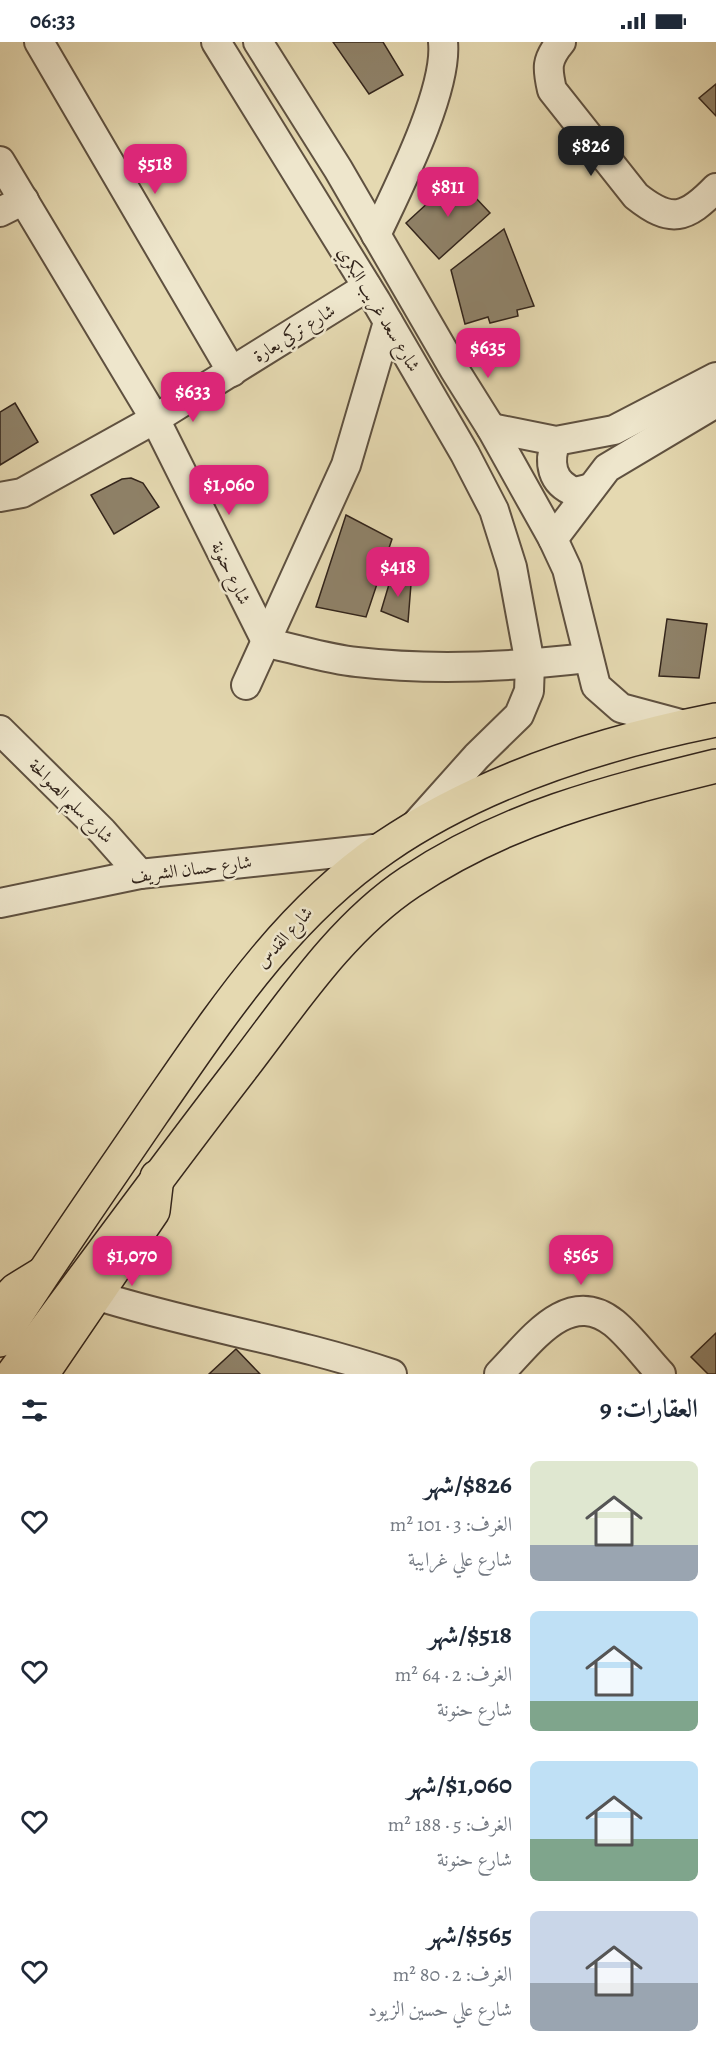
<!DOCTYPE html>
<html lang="ar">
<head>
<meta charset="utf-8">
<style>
  :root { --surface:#fff; --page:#f6f6f7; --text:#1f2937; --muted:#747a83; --accent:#db2777 }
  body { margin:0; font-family:Alegreya,Amiri,serif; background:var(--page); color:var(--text); direction:rtl; height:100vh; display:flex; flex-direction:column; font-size:22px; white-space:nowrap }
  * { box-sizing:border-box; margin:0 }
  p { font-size:20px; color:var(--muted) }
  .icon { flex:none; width:33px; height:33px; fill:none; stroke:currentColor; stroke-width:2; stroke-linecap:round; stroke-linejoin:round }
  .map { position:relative; height:1332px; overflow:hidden; direction:ltr }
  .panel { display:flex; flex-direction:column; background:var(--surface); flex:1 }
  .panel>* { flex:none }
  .price { position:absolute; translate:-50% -51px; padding:0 14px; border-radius:12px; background:var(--accent); color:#fff; font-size:20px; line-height:39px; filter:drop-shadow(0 2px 3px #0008) }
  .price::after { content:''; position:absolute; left:50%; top:36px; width:18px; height:14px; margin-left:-9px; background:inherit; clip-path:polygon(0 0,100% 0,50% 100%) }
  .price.current { background:#222; color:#fff }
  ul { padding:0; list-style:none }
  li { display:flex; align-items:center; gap:18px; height:150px; padding:0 18px }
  li span { display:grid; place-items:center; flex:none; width:168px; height:120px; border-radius:9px; color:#555 }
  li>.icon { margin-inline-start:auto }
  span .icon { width:72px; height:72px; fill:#fffc; stroke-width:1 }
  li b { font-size:26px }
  h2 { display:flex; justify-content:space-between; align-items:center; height:72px; padding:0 18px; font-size:26px }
  .status { display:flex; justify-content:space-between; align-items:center; height:42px; padding:0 30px; background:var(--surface); direction:ltr }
  .status svg { height:16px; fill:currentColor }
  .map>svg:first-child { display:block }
  .building { fill:#8f8269; stroke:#32241b; stroke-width:1.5 }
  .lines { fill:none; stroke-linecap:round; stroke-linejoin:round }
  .minor-casing { stroke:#5f5140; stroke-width:32 }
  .major-casing { stroke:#32241b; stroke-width:36 }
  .highway-casing { stroke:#32241b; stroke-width:36 }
  .minor { stroke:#eee6cc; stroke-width:28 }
  .major { stroke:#e5d9b1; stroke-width:33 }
  .highway { stroke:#e5d9b1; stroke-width:33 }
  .labels { text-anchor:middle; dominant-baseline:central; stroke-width:5; stroke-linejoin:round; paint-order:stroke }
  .street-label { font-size:18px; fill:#32241b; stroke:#eee6cc }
</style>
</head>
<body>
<div class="status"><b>06:33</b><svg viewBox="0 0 49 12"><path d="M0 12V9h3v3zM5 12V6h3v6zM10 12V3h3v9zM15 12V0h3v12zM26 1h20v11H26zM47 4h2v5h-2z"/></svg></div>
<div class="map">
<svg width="716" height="1332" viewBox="0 0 716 1332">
  <rect width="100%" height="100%" fill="#e5d9b1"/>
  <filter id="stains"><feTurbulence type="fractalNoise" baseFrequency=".00333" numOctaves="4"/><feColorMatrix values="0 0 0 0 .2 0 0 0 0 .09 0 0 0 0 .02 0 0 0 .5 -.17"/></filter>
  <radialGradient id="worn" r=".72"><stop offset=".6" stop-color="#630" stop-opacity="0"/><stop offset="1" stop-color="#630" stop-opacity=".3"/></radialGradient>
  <!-- building -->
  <g class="building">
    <polygon points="333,0 383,0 403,33 369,52"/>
    <polygon points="716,42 716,74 699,56"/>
    <polygon points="456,135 490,171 439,217 406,181"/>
    <polygon points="504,187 534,264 517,268 518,274 490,281 488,275 465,282 451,228"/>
    <polygon points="15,361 38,400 0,423 0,370"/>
    <polygon points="131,436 143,441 159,465 114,492 91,453 122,437"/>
    <polygon points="346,473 392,497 366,575 316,565"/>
    <polygon points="393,529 411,542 408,580 381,569"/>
    <polygon points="667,577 707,582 699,636 659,634"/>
    <polygon points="716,1291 716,1332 708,1332 691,1315"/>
    <polygon points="236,1307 260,1332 209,1332"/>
  </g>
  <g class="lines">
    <!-- minor casing -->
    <g class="minor-casing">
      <g id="minor">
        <polyline points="39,0 232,330"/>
        <polyline points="216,0 376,259 465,412 494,468 512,525 530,622 529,649 519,673 477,714 418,780"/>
        <polyline points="258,0 338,127 454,327 491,386 553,497 567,527 596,644 621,666 688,684"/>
        <path d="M561,0C546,18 547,26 552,48L636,154C671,182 686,177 716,146"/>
        <path d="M0,119L155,377L267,601C297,607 327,617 357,620C434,629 511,625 587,616"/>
        <polyline points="0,170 24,158"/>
        <path d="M376,193C397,148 448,49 443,0"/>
        <polyline points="491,386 556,399 614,388 716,335"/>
        <path d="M556,399C548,420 551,441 575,450L591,446"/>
        <polyline points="0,455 22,451 155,377 367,245"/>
        <polyline points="553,497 607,426 716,361"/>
        <polyline points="246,643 346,423 388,280"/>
        <polyline points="0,688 102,789 140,832"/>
        <polyline points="0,861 140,832 383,806"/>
        <path d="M95,1253C193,1284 295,1299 392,1332"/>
        <path d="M499,1332C530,1301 567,1244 614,1281C631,1295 646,1316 661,1332"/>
      </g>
    </g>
    <!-- major casing -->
    <g class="major-casing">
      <g id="major">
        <polyline points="0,1264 16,1248 42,1232"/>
        <polyline points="42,1332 153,1169 157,1135"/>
      </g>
    </g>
    <!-- highway casing -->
    <g class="highway-casing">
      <g id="highway">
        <path d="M0,1298C49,1221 101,1147 152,1072C220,974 285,873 385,805C483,738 601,701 716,678"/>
        <path d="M13,1332C90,1228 166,1124 245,1022C294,958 342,885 410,840C506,776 606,751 716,724"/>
      </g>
    </g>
    <!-- minor -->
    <use href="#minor" class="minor"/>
    <!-- major -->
    <use href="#major" class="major"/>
    <!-- highway -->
    <use href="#highway" class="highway"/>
  </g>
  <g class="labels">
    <!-- street labels -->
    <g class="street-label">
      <text transform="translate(379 267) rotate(59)">شارع سعد غريب البكري</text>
      <text transform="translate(294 291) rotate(-32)">شارع تركي بعارة</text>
      <text transform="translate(231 531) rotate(64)">شارع حنونة</text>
      <text transform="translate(71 759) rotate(45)">شارع سليم الصوالحة</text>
      <text transform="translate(191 827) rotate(-7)">شارع حسان الشريف</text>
      <text transform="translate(284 895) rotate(-48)">شارع القدس</text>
    </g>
  </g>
  <rect width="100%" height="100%" filter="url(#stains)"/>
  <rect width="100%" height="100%" fill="url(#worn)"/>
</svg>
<b class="price current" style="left:591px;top:135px">$826</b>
<b class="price" style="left:155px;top:153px">$518</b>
<b class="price" style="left:448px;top:176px">$811</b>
<b class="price" style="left:488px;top:337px">$635</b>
<b class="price" style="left:193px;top:381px">$633</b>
<b class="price" style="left:229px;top:474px">$1,060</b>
<b class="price" style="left:398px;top:556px">$418</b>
<b class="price" style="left:581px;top:1244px">$565</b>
<b class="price" style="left:132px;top:1245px">$1,070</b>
</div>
<section class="panel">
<h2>العقارات: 9<svg class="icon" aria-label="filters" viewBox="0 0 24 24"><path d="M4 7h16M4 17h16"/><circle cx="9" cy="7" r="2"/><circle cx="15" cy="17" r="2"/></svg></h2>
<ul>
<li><span style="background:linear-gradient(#dfe7d0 70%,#9aa5b1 0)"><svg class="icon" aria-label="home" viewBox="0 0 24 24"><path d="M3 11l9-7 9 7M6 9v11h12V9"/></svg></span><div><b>$826/شهر</b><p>الغرف: 3 · 101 m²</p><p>شارع علي غرايبة</p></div><svg class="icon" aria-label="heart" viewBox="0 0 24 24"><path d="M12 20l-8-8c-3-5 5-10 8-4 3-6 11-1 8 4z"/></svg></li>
<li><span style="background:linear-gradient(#bfe0f5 75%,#7fa58c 0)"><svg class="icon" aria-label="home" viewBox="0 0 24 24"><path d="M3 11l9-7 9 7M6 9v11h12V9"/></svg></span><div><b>$518/شهر</b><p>الغرف: 2 · 64 m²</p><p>شارع حنونة</p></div><svg class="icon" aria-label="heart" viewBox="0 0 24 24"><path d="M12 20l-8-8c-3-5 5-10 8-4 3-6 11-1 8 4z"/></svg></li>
<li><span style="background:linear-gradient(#bfe0f5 65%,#7fa58c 0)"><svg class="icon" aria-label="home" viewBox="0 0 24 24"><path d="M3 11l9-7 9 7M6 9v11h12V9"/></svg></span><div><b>$1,060/شهر</b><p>الغرف: 5 · 188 m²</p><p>شارع حنونة</p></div><svg class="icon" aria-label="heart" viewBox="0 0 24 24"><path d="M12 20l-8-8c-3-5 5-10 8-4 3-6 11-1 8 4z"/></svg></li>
<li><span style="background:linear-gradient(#c9d6e8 60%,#9aa5b1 0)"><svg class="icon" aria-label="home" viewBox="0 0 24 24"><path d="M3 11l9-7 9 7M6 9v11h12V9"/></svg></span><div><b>$565/شهر</b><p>الغرف: 2 · 80 m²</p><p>شارع علي حسين الزيود</p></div><svg class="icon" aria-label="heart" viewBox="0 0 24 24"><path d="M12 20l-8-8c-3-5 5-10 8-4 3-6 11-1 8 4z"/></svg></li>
</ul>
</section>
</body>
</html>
